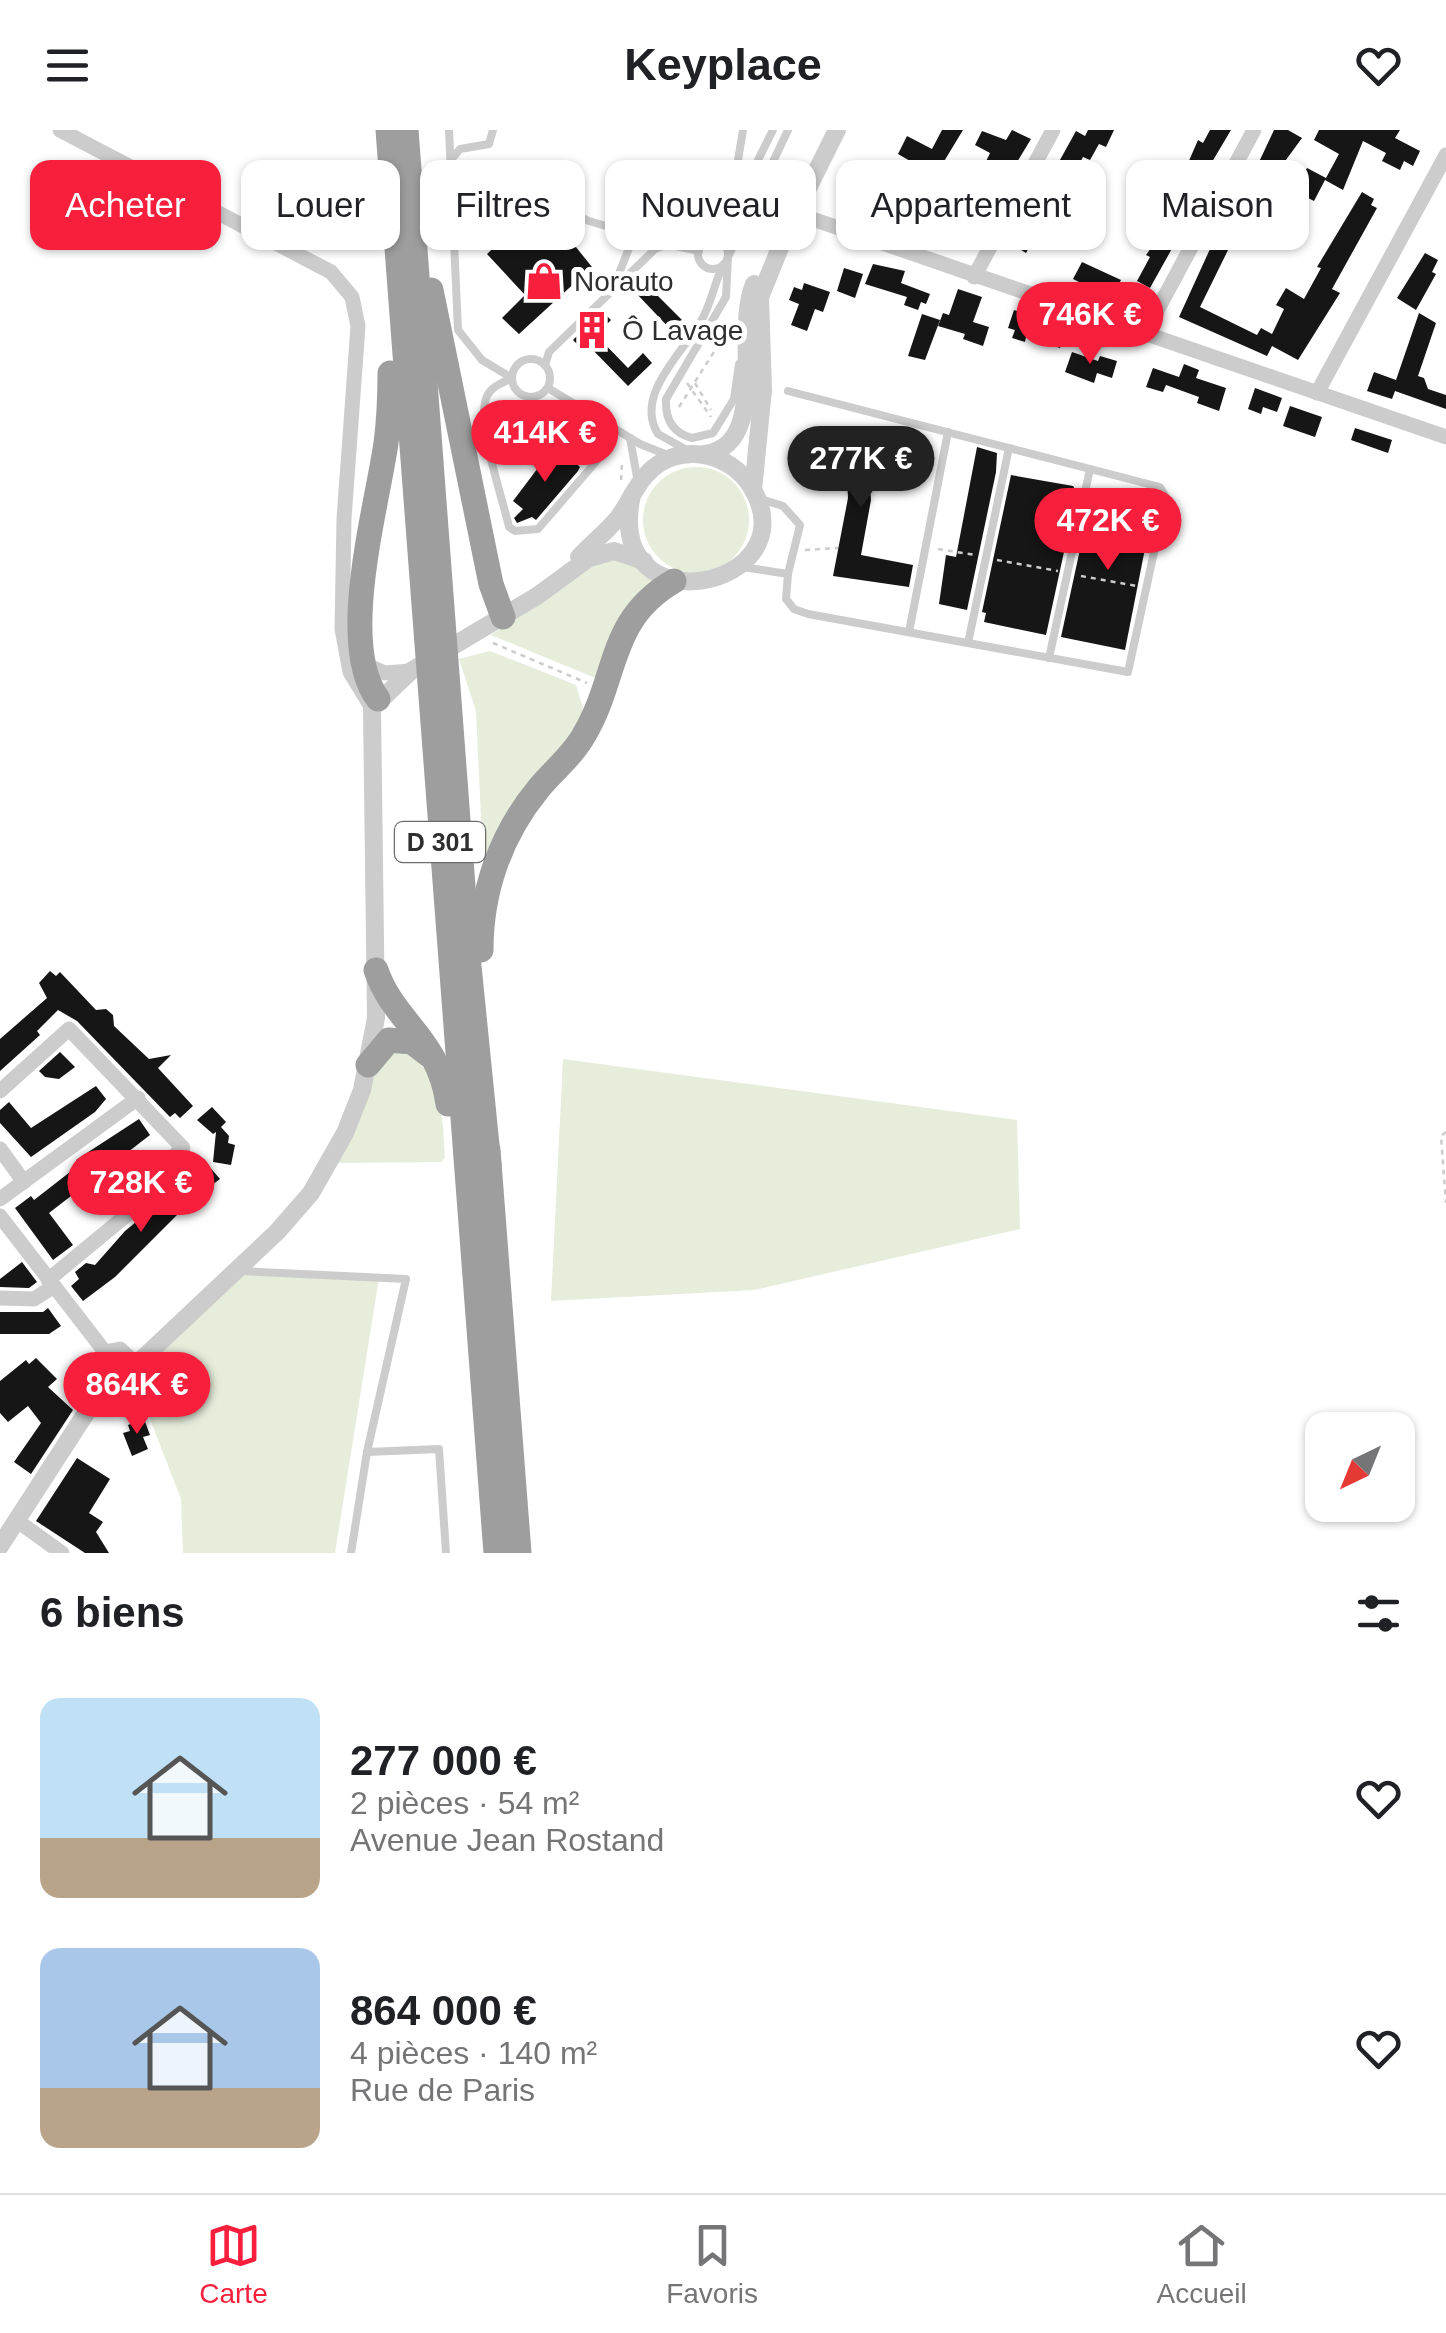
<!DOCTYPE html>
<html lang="fr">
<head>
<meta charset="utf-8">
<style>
  :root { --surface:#fff; --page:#f6f6f6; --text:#202124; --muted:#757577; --line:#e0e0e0; --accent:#f71f3b }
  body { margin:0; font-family:Arial,sans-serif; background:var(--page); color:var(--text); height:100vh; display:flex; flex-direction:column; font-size:38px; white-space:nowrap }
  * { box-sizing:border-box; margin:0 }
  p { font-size:32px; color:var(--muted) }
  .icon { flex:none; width:55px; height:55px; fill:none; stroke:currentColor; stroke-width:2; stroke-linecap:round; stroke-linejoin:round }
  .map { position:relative; height:1423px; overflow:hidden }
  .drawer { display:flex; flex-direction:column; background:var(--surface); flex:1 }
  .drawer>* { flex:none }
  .banner { position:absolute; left:30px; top:30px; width:1388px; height:90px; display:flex; gap:20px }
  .needle { width:65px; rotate:223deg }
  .buttons { position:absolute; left:1305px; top:1282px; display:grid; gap:20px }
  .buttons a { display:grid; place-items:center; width:110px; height:110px; border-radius:20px; background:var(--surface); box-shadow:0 2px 8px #0004; font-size:50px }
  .price { position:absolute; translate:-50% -85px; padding:0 22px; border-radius:35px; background:var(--accent); color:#fff; font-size:32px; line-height:65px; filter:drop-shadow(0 2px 5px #0008) }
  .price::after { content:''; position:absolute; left:50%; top:60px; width:30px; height:22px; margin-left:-15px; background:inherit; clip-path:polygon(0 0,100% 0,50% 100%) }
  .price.on { background:#222; color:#fff }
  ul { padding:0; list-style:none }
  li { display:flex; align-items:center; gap:30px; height:250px; padding:0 40px }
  li span { display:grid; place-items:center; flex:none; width:280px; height:200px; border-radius:20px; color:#555 }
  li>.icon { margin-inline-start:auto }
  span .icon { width:120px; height:120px; fill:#fffc; stroke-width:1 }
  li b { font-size:42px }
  h2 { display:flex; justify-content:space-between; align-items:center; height:120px; padding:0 40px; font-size:42px }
  .pill { padding:0 35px; border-radius:20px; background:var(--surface); box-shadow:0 2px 8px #0004; font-size:35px; line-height:90px }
  .pill.on { background:var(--accent); color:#fff }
  header { display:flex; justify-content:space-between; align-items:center; height:130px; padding:0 40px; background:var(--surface); font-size:45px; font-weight:800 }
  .dock { display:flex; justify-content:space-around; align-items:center; height:140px; border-top:2px solid var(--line); background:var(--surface); font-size:28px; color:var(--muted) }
  .dock a { display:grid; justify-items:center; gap:5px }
  .dock .on { color:var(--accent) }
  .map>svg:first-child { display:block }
  .green { fill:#e6eddb }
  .building { fill:#161616 }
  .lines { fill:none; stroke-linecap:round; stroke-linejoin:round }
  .path { stroke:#ccc; stroke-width:2.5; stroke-dasharray:5 5; stroke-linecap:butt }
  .service { stroke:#ccc; stroke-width:8 }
  .minor { stroke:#ccc; stroke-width:15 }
  .tertiary { stroke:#ccc; stroke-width:18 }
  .trunk { stroke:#9e9e9e; stroke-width:25 }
  .labels { text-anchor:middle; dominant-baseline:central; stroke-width:10; stroke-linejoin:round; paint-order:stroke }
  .shield { fill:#fff; stroke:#6d6d6d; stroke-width:2.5 }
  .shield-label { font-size:25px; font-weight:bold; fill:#2f2f2f }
  .poi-label { font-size:28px; fill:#2f2f2f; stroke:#fff; text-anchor:start }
</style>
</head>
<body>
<header><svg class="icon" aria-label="menu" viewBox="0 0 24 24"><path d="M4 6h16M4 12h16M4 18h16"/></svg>Keyplace<svg class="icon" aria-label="heart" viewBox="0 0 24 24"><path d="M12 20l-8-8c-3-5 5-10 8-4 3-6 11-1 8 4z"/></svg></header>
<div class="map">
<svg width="1446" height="1423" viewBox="0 0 1446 1423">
  <rect width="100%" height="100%" fill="#fff"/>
  <!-- green -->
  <g class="green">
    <circle cx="696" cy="390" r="53"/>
    <polygon points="599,429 630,432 654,453 598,549 491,505"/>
    <polygon points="490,521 576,555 583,578 580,595 496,704 483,730 476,581 459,529"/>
    <path d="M399,917C443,943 442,981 445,1028L441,1032L333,1033L379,928Z"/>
    <polygon points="563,929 1017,990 1020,1099 754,1160 551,1171"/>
    <polygon points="238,1141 379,1148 335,1423 183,1423 181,1369 141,1266 176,1195"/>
  </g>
  <!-- building -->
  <g class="building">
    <polygon points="942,0 963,0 937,43 931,40 912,74 962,104 953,120 920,101 909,105 898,85 870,69 881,49 904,61 917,35 898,24 907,6 932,19"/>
    <polygon points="1012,0 1031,9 989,78 969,67 990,23 975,15 982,1 1006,10"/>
    <polygon points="1088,0 1114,0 1106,17 1099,14 1090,30 1083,27 1043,104 1038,101 1026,123 1013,115 1076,1 1085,6"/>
    <polygon points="1210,0 1231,0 1180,86 1155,73 1167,50 1178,56 1198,10 1203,13"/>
    <polygon points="1274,0 1288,0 1302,8 1272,49 1290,59 1278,82 1244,64"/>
    <polygon points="1319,0 1400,0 1395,8 1420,21 1413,36 1404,31 1400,40 1382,31 1386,23 1363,11 1343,60 1325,50 1314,71 1294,61 1307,38 1326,48 1339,24 1314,10"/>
    <polygon points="848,57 870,69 861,86 839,74"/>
    <polygon points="1362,62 1374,69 1371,75 1377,78 1332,159 1340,163 1298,230 1272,216 1267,226 1179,187 1215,108 1230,116 1200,177 1257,205 1261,198 1272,204 1284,179 1276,175 1286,158 1304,169 1321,138 1317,137"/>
    <polygon points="536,77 548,89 551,86 592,137 519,204 502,188 525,165 487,124"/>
    <polygon points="1159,107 1174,115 1150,158 1137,151 1150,127 1146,125"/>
    <polygon points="1425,123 1438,130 1432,142 1436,144 1416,180 1397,168"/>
    <polygon points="1082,132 1121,150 1111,168 1073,149"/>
    <polygon points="873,134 905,141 901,153 930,164 926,174 921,172 918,180 904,175 907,167 865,154"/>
    <polygon points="844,138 863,144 855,168 837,161"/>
    <polygon points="645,153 684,192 674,203 635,162"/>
    <polygon points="804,153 830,162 823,182 815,179 807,201 791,195 799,174 789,170 794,157 802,160"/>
    <polygon points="958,159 982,167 973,192 989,197 983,216 963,209 965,204 938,196 943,183 949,185"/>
    <polygon points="1014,180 1068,197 1060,218 1026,207 1025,212 1012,208 1015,200 1008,198"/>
    <polygon points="602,181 611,190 596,205 628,238 643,223 652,233 628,256 587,214 582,219 573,210"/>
    <polygon points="1419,183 1436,193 1418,246 1424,248 1428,259 1446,265 1446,279 1395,261 1392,269 1367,261 1374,242 1396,250"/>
    <polygon points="922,184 940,190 925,230 908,226"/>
    <polygon points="1072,222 1098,231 1100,226 1117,231 1112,248 1097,243 1094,253 1065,242"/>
    <polygon points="1184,234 1199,240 1196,248 1226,258 1219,281 1197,273 1199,267 1166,255 1163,262 1146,257 1153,238 1179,247"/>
    <polygon points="1255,258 1282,268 1277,282 1263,277 1261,284 1248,279"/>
    <polygon points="1290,276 1322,287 1315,307 1283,296"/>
    <polygon points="866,298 867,304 884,304 885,325 868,326 871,370 861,425 913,435 909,457 833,446 848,368 846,327 826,328 825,306"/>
    <polygon points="1355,298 1392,310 1388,323 1351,310"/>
    <polygon points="977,317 997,323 996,342 967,480 939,474 946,425 956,427"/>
    <polygon points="553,318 557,325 562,320 580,337 578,341 536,390 532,387 517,393 514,388 523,379 513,371"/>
    <polygon points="1011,345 1073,356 1077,362 1046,505 984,492 986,483 982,482"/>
    <polygon points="1092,364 1153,378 1125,520 1061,507"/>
    <polygon points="50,841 56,846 60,842 96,880 106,879 113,885 114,896 149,929 171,925 158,938 193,976 180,988 175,983 170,987 77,891 58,880 37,901 40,905 0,941 0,909 47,868 39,853"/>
    <polygon points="60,922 75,937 59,949 45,947 39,941"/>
    <polygon points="96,956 106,969 95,982 31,1027 0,993 0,980 9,972 31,998"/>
    <polygon points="212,977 226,992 221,997 229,1006 228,1013 235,1015 231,1035 213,1032 216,1002 213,1004 197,990"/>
    <polygon points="139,989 150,1005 49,1083 73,1115 53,1130 15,1078 31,1066 34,1070 79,1035 76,1030"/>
    <polygon points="207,1034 220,1049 193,1069 115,1147 83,1171 71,1156 79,1149 75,1142 86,1133 95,1135 125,1101"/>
    <polygon points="22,1132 37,1152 29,1158 0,1157 0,1149"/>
    <polygon points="48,1178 61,1196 49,1204 0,1204 0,1182 43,1182"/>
    <polygon points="36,1228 57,1249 48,1257 73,1280 31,1344 14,1332 41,1293 28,1276 8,1292 0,1283 0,1251 26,1230 29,1234"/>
    <polygon points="144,1289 150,1305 143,1307 148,1319 132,1326 123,1303 130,1301 128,1295"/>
    <polygon points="77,1328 110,1349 89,1383 103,1392 96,1402 109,1423 85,1423 36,1391"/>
  </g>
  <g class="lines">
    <!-- path -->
    <g class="path">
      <polyline points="687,253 711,287"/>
      <polyline points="695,253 711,280"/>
      <polyline points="679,277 731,195"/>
      <polyline points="621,350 622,333"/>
      <polyline points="938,419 975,425"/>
      <polyline points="805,420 838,418"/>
      <polyline points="997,430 1058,441"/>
      <polyline points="1081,446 1137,456"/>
      <polyline points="493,513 587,553"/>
      <polyline points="1446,1002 1441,1006 1446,1073"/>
    </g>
    <!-- service -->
    <g class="service">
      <path d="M449,0L458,200L482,230L512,248C502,253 492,256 487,266C475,291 503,369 509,397L515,401L538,399L600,327L598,315L582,301L555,305L543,297"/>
      <polyline points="451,30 460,19 489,14 493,0"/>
      <polyline points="450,53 468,41 483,40 589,91 667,114"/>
      <circle cx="713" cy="124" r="15"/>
      <polyline points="724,114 743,0"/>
      <polyline points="727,118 742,62 773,0"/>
      <polyline points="615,154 629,118 643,109"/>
      <circle cx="531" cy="248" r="19"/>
      <path d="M739,234L734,269L713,303L692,308C672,303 665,289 666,269L726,167L728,127L788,0"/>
      <polyline points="545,235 549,222 655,119 667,114 699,121"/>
      <polyline points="548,258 640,314 670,326"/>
      <polyline points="788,261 1160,357 1166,367 1128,542 808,484 794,479 786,469 788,444"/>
      <polyline points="630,308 637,347"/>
      <path d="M685,319L658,304C634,266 682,223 700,193C711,175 714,154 723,135"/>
      <polyline points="743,437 788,444 800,395 783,376 757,368"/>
      <polyline points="909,502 948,302"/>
      <polyline points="968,513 1009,318"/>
      <polyline points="1049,528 1090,339"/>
      <polyline points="241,1141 406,1149 367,1322 351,1423"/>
      <polyline points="367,1322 439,1319 446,1423"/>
    </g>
    <!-- minor -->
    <g class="minor">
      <polyline points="60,0 331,142 352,167 358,196 344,389 342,499 350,542 372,578"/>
      <polyline points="795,83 1446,307"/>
      <polyline points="974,147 1053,0"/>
      <polyline points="1144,205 1254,0"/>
      <polyline points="1317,263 1446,25"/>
      <polyline points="360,532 385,543 411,541"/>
      <polyline points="0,961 69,899 183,1018 145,1052 140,1074 48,1150"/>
      <polyline points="0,1019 24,1052"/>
      <polyline points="0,1069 138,968"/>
      <polyline points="0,1086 105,1222"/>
      <polyline points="0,1168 34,1169 53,1157"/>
      <polyline points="118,1249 105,1233 105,1222 120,1219 135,1233"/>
      <polyline points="16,1390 62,1423"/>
    </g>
    <!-- tertiary -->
    <g class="tertiary">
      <path d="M705,324C771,314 733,203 754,154"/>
      <polyline points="753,360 763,260 760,167 788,98 837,0"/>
      <path d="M579,427C591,414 605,403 617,389C629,375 634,357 647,344C677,311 730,321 752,358C811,458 602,502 632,365"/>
      <polyline points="0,1416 88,1280 277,1102 311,1063 345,1003 362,960 376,888 372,578 411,541 537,466 589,428 614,421 644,431"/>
    </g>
    <!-- trunk -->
    <g class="trunk">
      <polyline points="388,0 496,1423"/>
      <polyline points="406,0 469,836 489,1035"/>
      <polyline points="431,160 491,454 503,487"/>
      <path d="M378,569C337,515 377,377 386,313C389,290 390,267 390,243"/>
      <path d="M481,820C481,760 501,704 539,658C554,640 573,625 584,605C619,546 607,490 674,451"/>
      <path d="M376,840C394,893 439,908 448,974"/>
      <polyline points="368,935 389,910 412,912 429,925"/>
      <polyline points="488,1020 519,1423"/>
    </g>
  </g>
  <!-- icons -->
  <defs>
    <g id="shop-bare" transform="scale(3)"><path d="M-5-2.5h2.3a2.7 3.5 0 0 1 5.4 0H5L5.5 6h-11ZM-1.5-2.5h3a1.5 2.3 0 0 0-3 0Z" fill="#f71f3b" stroke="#fff" stroke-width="2.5" paint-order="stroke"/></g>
    <g id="building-bare" transform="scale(3)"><path d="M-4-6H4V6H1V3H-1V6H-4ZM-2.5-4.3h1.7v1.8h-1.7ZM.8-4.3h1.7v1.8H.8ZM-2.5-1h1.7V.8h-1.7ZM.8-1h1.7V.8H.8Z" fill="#f71f3b" stroke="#fff" stroke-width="2.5" paint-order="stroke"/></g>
  </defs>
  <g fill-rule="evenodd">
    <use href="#shop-bare" x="544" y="151"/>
    <use href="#building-bare" x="592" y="200"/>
  </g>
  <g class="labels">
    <!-- shield labels -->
    <rect class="shield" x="395" y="692" width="90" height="40" rx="8"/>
    <g class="shield-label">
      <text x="440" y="712">D 301</text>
    </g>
    <!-- poi labels -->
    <g class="poi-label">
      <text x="574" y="151">Norauto</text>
      <text x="622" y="200">Ô Lavage</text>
    </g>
  </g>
</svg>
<div class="buttons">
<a><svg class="needle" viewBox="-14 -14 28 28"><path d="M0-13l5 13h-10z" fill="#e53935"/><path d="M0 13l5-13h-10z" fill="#757577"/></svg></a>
</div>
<b class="price" style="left:1090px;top:237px">746K €</b>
<b class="price" style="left:545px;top:355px">414K €</b>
<b class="price on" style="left:861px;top:381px">277K €</b>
<b class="price" style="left:1108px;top:443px">472K €</b>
<b class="price" style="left:141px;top:1105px">728K €</b>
<b class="price" style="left:137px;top:1307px">864K €</b>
<div class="banner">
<a class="pill on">Acheter</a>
<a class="pill">Louer</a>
<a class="pill">Filtres</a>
<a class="pill">Nouveau</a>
<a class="pill">Appartement</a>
<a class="pill">Maison</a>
</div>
</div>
<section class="drawer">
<h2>6 biens<svg class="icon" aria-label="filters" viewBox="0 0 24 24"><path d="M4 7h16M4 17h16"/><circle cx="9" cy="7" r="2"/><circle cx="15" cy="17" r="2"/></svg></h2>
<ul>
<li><span style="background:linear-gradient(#bfe0f5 70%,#b9a48a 0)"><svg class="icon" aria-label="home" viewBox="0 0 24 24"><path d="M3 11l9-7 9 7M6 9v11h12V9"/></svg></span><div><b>277 000 €</b><p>2 pièces · 54 m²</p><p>Avenue Jean Rostand</p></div><svg class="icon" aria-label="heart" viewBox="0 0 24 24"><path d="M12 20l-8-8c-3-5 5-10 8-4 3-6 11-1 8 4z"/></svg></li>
<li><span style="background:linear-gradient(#a9c7e8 70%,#b9a48a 0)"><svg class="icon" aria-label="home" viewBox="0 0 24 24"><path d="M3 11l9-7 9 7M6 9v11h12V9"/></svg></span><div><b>864 000 €</b><p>4 pièces · 140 m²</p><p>Rue de Paris</p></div><svg class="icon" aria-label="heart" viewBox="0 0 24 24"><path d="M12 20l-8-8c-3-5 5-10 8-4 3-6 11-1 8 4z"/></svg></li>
</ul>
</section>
<nav class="dock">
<a class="on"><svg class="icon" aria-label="map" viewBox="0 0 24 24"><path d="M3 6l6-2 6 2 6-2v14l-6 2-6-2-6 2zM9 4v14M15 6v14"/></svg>Carte</a>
<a><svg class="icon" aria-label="saved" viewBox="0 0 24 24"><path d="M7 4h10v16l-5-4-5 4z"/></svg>Favoris</a>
<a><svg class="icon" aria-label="home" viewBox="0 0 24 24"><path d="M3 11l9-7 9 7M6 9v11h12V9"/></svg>Accueil</a>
</nav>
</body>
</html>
